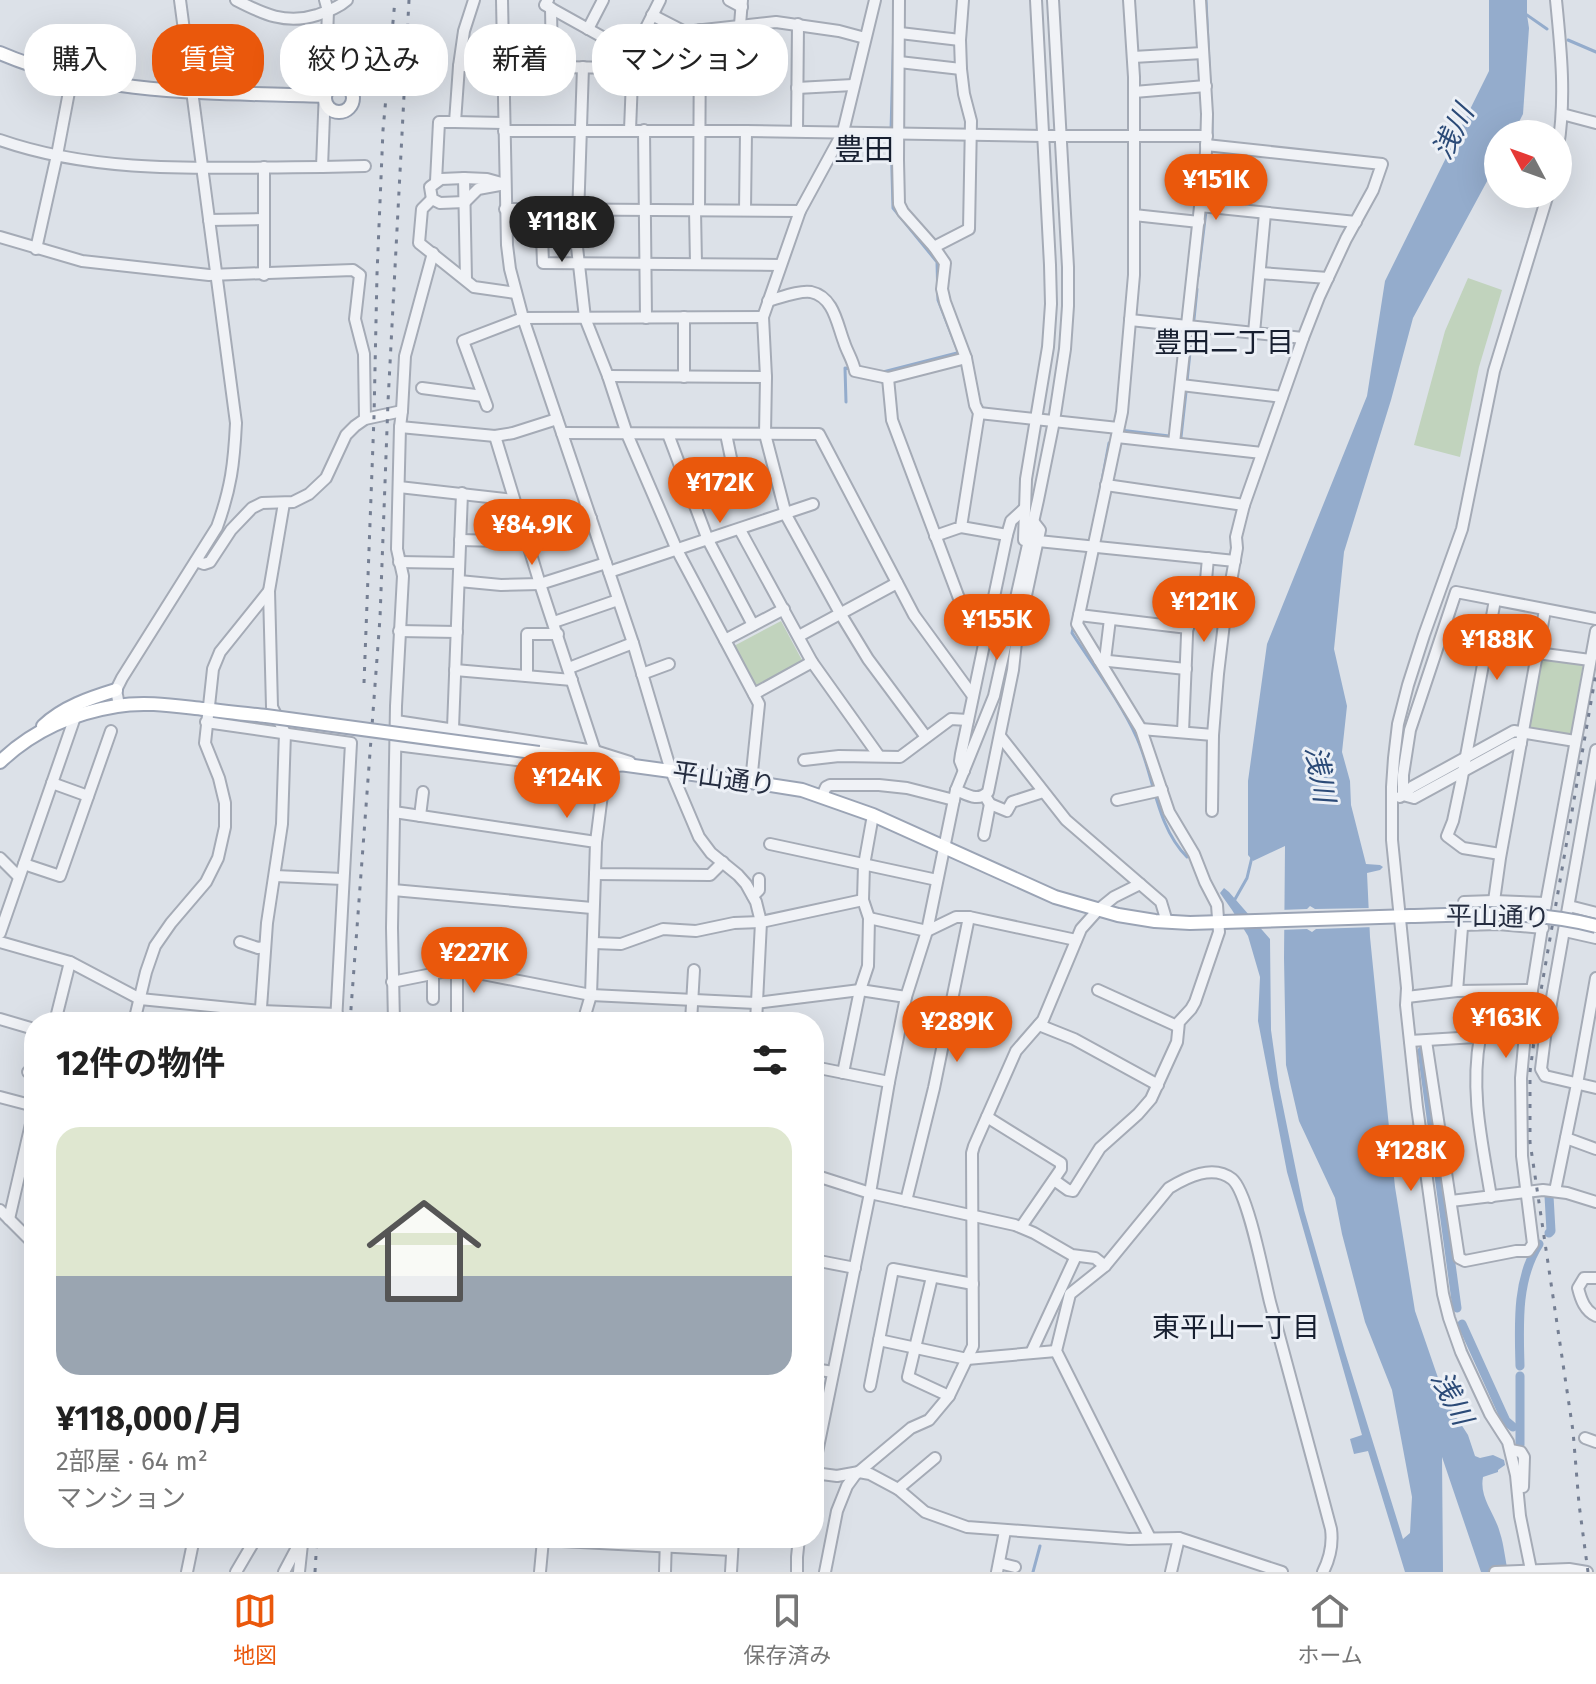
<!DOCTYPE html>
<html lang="ja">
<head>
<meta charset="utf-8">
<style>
  :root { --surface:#fff; --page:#f2f2f2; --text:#222; --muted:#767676; --line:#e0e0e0; --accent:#ea580c }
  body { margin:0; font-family:"Fira Sans","Noto Sans JP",sans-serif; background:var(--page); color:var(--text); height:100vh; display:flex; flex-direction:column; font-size:30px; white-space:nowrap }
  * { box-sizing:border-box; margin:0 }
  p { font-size:26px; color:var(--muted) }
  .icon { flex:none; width:44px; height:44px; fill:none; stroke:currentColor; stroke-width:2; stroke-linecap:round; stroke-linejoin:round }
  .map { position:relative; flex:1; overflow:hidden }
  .panel { position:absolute; left:24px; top:1012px; width:800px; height:536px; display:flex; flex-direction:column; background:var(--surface); border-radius:32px; box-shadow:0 8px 32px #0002 }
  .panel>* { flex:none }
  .top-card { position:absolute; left:24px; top:24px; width:800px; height:72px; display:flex; gap:16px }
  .needle { width:52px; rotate:311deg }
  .tools { position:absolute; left:1484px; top:120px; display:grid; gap:16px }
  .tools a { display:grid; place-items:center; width:88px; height:88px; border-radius:50%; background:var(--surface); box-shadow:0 8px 32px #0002; font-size:40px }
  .price { position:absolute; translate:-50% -68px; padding:0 18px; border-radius:28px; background:var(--accent); color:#fff; font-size:26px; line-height:52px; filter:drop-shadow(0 2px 4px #0008) }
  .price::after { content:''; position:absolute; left:50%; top:48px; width:24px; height:18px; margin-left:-12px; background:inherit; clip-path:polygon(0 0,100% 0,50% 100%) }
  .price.selected { background:#222; color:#fff }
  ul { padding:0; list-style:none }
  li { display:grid; align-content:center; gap:16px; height:424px; padding:0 32px }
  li+li { border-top:2px solid var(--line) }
  li span { display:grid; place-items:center; height:248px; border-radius:24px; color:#555 }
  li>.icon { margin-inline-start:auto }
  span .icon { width:144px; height:144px; fill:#fffc; stroke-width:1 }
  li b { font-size:34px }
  h2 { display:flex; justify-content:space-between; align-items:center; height:96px; padding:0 32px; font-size:34px }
  .chip { padding:0 28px; border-radius:32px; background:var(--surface); box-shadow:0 8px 32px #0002; font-size:28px; line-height:72px }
  .chip.selected { background:var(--accent); color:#fff }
  .tab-bar { display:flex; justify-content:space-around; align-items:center; height:112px; border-top:2px solid var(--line); background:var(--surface); font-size:22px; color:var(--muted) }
  .tab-bar a { display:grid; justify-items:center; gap:4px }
  .tab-bar .selected { color:var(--accent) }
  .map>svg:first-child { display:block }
  .green { fill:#c1d3bd }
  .water { fill:#94accc }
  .pier { fill:#dce1e8 }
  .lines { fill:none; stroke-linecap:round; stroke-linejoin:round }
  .stream { stroke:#94accc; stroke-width:3 }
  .canal { stroke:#94accc; stroke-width:9 }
  .minor-casing { stroke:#a5abb6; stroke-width:14 }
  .major-casing { stroke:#9ba4b5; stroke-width:16 }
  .minor { stroke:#f0f2f6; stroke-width:10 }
  .major { stroke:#fff; stroke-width:12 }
  .rail { stroke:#757f93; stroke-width:3; stroke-dasharray:4 8; stroke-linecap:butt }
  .major-bridge-casing { stroke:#9ba4b5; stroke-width:16; stroke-linecap:butt }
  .major-bridge { stroke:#fff; stroke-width:12 }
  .labels { text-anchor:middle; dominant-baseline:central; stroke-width:6; stroke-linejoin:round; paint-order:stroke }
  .street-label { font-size:26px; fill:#252d40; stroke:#ecf0f6 }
  .water-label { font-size:28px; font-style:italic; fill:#2b4a77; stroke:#ecf0f6 }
  .neighbourhood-label { font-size:28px; fill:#171f30; stroke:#ecf0f6 }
  .quarter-label { font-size:30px; fill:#171f30; stroke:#ecf0f6 }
</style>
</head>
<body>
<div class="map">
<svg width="1596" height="1572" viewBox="0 0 1596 1572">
  <rect width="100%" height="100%" fill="#dce1e8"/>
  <!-- green -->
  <g class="green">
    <polygon points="1468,278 1502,290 1479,367 1460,457 1414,445 1445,331"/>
    <polygon points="781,621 803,662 757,690 732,647"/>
    <polygon points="1540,658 1583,664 1571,735 1528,728"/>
  </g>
  <!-- water -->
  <path class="water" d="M1489,0H1527V15L1529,28L1523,114L1513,134H1498V161L1413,318L1391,400L1344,552L1334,649L1347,706L1342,752L1350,781L1351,805L1366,864L1380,865L1383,867L1380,870L1367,873L1370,937L1395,1187L1415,1311L1446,1401L1468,1435L1475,1456L1480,1458L1493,1455L1504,1460L1505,1465L1498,1470V1472L1483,1477C1479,1498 1495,1513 1500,1533C1504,1545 1505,1559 1508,1572H1481L1442,1457L1443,1572H1405L1368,1451L1354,1454L1350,1439L1362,1435L1287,1172L1258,1021L1260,977L1248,936L1232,910L1220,893L1224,888L1229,892L1270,939L1271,1030L1279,1087L1304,1210L1345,1352L1403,1539L1410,1533L1412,1497L1392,1390L1365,1322L1342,1234L1335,1198L1299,1121L1286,1065L1284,958L1285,846L1253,861L1248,855V781L1267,644L1367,396L1385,281L1489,71Z"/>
  <!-- pier -->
  <polygon class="pier" points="1310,906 1315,909 1373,908 1374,927 1316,929 1312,932 1307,929 1280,930 1280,910 1307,909"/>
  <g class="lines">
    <!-- stream -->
    <g class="stream">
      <polyline points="1206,0 1211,106"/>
      <polyline points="1524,13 1547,29"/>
      <polyline points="1568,40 1596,52"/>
      <polyline points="1212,113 1212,137"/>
      <polyline points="891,130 894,25"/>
      <polyline points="891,137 893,208 937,262 938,300 959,354"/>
      <polyline points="1207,201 1211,157"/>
      <polyline points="1198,276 1206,211"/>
      <polyline points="1194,319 1197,289"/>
      <polyline points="883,372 957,353"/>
      <polyline points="1187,381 1192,333"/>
      <polyline points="846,402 845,368 852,369"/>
      <polyline points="1120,430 1169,436"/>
      <polyline points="1181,437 1186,392"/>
      <polyline points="1100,491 1109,443"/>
      <path d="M1074,624L1072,633C1094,667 1120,701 1137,738C1154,776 1156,826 1187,857"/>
      <polyline points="1234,901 1247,878 1252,857"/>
      <polyline points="1033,1572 1040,1546"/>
    </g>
    <!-- canal -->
    <g class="canal">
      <polyline points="1422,1051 1457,1308"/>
      <polyline points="1549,1196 1551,1231 1549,1233"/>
      <polyline points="1462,1324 1506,1421 1513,1427"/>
      <path d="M1520,1366C1519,1326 1516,1280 1539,1244"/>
      <polyline points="1520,1445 1520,1376"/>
    </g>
    <!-- minor casing -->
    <g class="minor-casing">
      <g id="minor">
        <path d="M236,0C263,14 286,25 317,15C328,11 338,8 347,0"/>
        <polyline points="325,0 328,11 322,167 365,166"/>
        <polyline points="502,0 507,245 510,269 523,318 633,643 671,771 699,837 711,853 738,875 746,884 756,902 761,922 756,1022"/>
        <polyline points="548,0 545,5 633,54"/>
        <polyline points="729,0 742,7"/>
        <polyline points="875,0 843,132 800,211 763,317 766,377 765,434 786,515 840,613 868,659 926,737"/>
        <polyline points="899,0 898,160 899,204 903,212 934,247 945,263 942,289 945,302 966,358 975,405 979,413 961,527 935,536"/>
        <polyline points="1129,0 1134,77 1134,275 1122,412 1079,615 1188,628"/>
        <path d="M1556,0C1561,50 1566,98 1558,147"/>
        <polyline points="551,8 552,67"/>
        <polyline points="652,15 685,32 776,22 839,31 865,38"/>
        <polyline points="740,25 742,0"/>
        <polyline points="588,29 603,0"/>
        <polyline points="900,33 960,40"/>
        <polyline points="1133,57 1203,53"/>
        <polyline points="899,62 961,69"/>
        <polyline points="459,66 632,68"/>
        <polyline points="583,67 577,247 585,318 608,376 627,434 677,550 759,704 751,782"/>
        <polyline points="797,88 853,85"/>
        <polyline points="1134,92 1206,86"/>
        <polyline points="1562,114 1596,123"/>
        <polyline points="455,122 504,123"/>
        <polyline points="630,130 633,54 660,0"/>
        <polyline points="644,130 646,318"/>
        <polyline points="504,131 746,131 1043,136 1207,136"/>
        <polyline points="797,131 798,24"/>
        <path d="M0,140C103,176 215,167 322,167"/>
        <polygon points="464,178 487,179 505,184 478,189 465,202 440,203 432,199 430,187 441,179"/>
        <polyline points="464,178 466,280"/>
        <polyline points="436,181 439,122 455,122 459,66 464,31 474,0"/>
        <polyline points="432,199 422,209 419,243 474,287 516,293"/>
        <polyline points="1200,206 1356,222"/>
        <polyline points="505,209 800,211"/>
        <polyline points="541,209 543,263 780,265"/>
        <polyline points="695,210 696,264"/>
        <polyline points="699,210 700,30"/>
        <polyline points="745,210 746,131"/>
        <polyline points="1134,215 1199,222"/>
        <polyline points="209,220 264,219"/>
        <polyline points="0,237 82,261 209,275 353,270 360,275 355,319 364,354 365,419"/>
        <polyline points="934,247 969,229 971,121 964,94 961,69 960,40 963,0"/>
        <polyline points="36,249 57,155 72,76"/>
        <polyline points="1260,273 1328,278"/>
        <polyline points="264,275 264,167"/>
        <path d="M768,301C780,298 799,290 811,292C834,297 837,324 844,342C847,352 853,360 855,371L888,378L966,358"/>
        <polyline points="684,317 684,377"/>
        <polyline points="1130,320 1303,338"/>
        <polyline points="1254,333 1265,213"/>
        <polyline points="608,376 766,377"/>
        <polyline points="888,378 892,420 966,617 989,622"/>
        <polyline points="1181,385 1282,397"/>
        <polyline points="422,388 483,396"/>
        <polyline points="487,406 463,341 523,318 763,317"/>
        <polyline points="979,413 1118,428"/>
        <polyline points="400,427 495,436 513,433 557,419"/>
        <polyline points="562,433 819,434 914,615 973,696"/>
        <polyline points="668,434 708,540 753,625"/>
        <polyline points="726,434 732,463"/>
        <polyline points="495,436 540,584 595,751"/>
        <polyline points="1117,437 1262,453"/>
        <polyline points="1174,443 1206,152 1207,114 1200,0"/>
        <polyline points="1106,485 1244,505 1303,338 1319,297 1346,239 1373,190 1382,164 1206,145"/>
        <polyline points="399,487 514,500"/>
        <polyline points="961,527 1007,535"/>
        <polyline points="740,530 812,662 879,756"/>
        <polyline points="460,540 501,541 527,539 591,518"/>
        <polyline points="1024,540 1026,479 1048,347 1051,304 1050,265 1036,0"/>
        <polyline points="1038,541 1235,561"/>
        <polyline points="196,561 204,564 210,562 231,530 252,508 262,503 293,502 309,494 326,478 346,435 355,426 365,419 402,411"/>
        <polyline points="399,562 459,563"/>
        <polyline points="609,572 813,504"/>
        <polyline points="459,581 501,585 540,584 606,563"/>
        <polyline points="1495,600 1461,783 1453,821 1447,836 1463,848 1500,854"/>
        <polyline points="554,622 618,600"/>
        <polyline points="399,631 457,632"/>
        <polyline points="799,636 897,583"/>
        <polyline points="725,640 784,609"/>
        <polyline points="1537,653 1590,660"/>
        <polyline points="1099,660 1186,669"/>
        <polyline points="1105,660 1110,619"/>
        <polyline points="569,668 633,643"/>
        <polyline points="455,670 572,680"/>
        <polyline points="642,674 669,664"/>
        <polyline points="527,676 527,634 558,634"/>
        <polyline points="754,694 812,662"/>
        <path d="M119,705L116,690L122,678L217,527C231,488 234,464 236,423L180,0"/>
        <polyline points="396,721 595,751 630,762"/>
        <polyline points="206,722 351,743 336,1022"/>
        <polyline points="453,728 462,493"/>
        <polyline points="1141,729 1213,735"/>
        <polyline points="1183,732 1188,611 1206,580 1208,558"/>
        <polyline points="1000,736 1066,820 1161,902 1167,922"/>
        <polyline points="396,745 605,771 613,767 623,765"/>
        <polyline points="1596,750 1545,1037 1541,1069 1545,1076 1596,1088"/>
        <polyline points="804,760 839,756 900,757 951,719 968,720"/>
        <polyline points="964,771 960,761 961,754 1007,535 1011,521 1025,508"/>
        <polyline points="52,783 88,796"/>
        <path d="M956,790C968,795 978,802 988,792L1013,670L1016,642L1040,530L1033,521"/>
        <polyline points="1403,795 1403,775 1410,730 1456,592 1596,619"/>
        <polyline points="1403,795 1414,798 1515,743 1521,743"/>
        <polyline points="822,796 826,787 830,785 879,785 907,788 954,800"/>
        <polyline points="985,796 990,804 1007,811 1012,802 1043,792"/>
        <polyline points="1400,797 1412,787 1514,731 1575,741"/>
        <polyline points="1117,800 1162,790"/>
        <polyline points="1212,811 1213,735 1218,674 1225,615 1237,548 1236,537 1244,505"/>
        <polyline points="394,812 596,842 595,874 710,875 723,862"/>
        <polyline points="420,816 423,792"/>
        <polyline points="984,835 990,804"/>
        <polyline points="596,842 605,771"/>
        <polyline points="770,844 937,880"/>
        <polyline points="0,858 19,877"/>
        <polyline points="24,864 60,876 111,731"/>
        <polyline points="275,876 343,879"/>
        <polyline points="393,890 592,908"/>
        <polyline points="753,896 759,890 759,879"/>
        <polyline points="1494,901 1500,858 1545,610"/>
        <polyline points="1569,906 1596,913"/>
        <polyline points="869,918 927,931 956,917 969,917 1076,940"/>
        <polyline points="1463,925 1498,924 1543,928"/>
        <polyline points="1565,931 1596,938"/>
        <polyline points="0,933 75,717"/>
        <polyline points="0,942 70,962 140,999 261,1011 337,1014"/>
        <polyline points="240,942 258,948 265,947"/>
        <polyline points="594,943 621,944 663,929 696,931 734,923 761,922 863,900"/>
        <polyline points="457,969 457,1022"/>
        <polyline points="433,974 433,999"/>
        <polyline points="392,982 457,969 591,995 756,1003 860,990 906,997"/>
        <polyline points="1098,990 1177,1026"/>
        <polyline points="1457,991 1464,902 1494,901 1546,903"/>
        <polyline points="1407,997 1457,991 1532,990"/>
        <polyline points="0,1019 34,1029"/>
        <polyline points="55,1022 70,962"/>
        <polyline points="134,1022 146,972 155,946 171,923 206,882 218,858 225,827 225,803 219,778 205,743 213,669 220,652 269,591"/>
        <polyline points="260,1022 267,923 282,824 285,733 272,707 269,591 284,503"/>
        <polyline points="394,1022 392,928 396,706 403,576 397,549 400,427 402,411 405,356 433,253"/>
        <polyline points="583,1022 591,995 595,874"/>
        <polyline points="691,1022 694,970"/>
        <polyline points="1039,1025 1074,1039 1158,1085"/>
        <path d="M1480,1037C1470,1092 1482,1142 1491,1197"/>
        <polyline points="1410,1041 1525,1034"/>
        <polyline points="1426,1041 1459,1258 1465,1261 1516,1251 1528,1251 1533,1244 1522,1156 1521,1078 1525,1034 1546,903 1596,631"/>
        <polyline points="814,1067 889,1082"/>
        <polyline points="28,1072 34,1073"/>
        <polyline points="843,1073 860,990 868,966 869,918 863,900 864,865 873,815"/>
        <polyline points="0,1097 34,1106"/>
        <polyline points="987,1117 1061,1163 1061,1169 1021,1227"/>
        <polyline points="1566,1138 1596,1149"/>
        <polyline points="814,1175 870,1193 1015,1225 1034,1233 1072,1255 1095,1258 1105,1266"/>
        <polyline points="1054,1180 1068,1190 1073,1191 1100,1148 1138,1114 1151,1099 1177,1042 1179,1022 1191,1009 1195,1002 1219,932 1217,905 1205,882 1194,854 1169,812 1141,729 1077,624 1079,615"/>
        <polyline points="1555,1191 1577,1084 1596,978"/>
        <polyline points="906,1201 934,1088 969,917"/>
        <polyline points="1451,1201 1543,1190 1567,1193 1596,1202"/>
        <polyline points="0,1210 34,1244"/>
        <polyline points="9,1219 34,1111"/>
        <polyline points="814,1260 855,1268"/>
        <polyline points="932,1277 908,1377 949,1396"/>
        <path d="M1596,1278H1584L1578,1288C1581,1300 1585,1311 1596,1316"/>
        <polyline points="879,1340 967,1359 1056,1351"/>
        <polyline points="1031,1353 1076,1256"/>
        <polyline points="814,1369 833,1372"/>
        <polyline points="870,1386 893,1269 973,1284"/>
        <polyline points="1585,1438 1596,1442"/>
        <polyline points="1511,1450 1521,1452 1524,1457 1523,1487"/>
        <polyline points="814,1467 870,1193 889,1082 906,997 927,931 956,790 994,696 1038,500 1054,421 1065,349 1068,306 1068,267 1053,0"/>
        <polyline points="814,1473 837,1476 859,1472 870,1474 898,1489 925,1512 967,1527 1129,1539 1179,1538 1282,1572"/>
        <polyline points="898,1489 935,1458"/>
        <path d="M1150,1538L1056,1351L1070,1294L1105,1266L1169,1188C1187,1177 1213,1164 1232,1179C1248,1192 1264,1278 1270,1302C1290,1377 1311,1453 1331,1529C1333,1544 1330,1558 1323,1572"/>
        <polyline points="999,1563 1015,1567"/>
        <polyline points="1531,1570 1520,1516 1516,1475 1508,1442 1490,1414 1461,1352 1449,1318 1443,1294 1417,1107 1406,1005 1407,988 1392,840 1392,787 1394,758 1398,724 1408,685 1424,635 1462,529 1494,371 1548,194"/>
        <polyline points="187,1572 194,1538"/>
        <polyline points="236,1572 256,1538"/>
        <polyline points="284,1572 302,1538"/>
        <polyline points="299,1572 302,1544"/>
        <polyline points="540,1572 543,1540 732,1550"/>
        <polyline points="665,1572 666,1538"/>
        <polyline points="731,1572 733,1538"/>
        <polyline points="797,1572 797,1557 799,1538"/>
        <polyline points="825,1572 837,1511 847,1486 855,1475 911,1428 929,1420 949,1396 973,1346 972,1153 974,1146 1016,1051 1043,1020 1081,929 1098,910 1114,897 1140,884"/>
        <polyline points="997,1572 1005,1531"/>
        <polyline points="1171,1572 1179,1538"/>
        <polyline points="1495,1572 1569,1569 1587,1572"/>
      </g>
    </g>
    <!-- major casing -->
    <g class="major-casing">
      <g id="major">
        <path d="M0,53C102,97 216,92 325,96"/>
        <circle cx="339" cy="98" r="14"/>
        <path d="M43,726C63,707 90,698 116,690"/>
        <polyline points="539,753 751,782 802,790 873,815 1055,897 1118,915 1155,921 1190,923 1411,916"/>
        <path d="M0,762C32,731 73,713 117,706C145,701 176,706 204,709C225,712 246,714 266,716"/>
      </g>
    </g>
    <!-- minor -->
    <use href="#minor" class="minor"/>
    <!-- major -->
    <use href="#major" class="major"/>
    <!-- rail -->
    <g class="rail">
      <polyline points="364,683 374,417 377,274 383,130 395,0"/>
      <polyline points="350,1022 380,618 388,402 409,0"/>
      <polyline points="315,1572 317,1538"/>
      <polyline points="1588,1572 1579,1504 1573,1431 1530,1142 1530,1072 1539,1002 1596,673"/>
    </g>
    <!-- major-bridge casing -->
    <g class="major-bridge-casing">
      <g id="major-bridge">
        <polyline points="266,716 539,753"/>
        <path d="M1411,916C1474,914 1534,910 1596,926"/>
      </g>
    </g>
    <!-- major-bridge -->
    <use href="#major-bridge" class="major-bridge"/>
  </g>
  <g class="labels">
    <!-- street labels -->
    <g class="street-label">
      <text transform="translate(724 779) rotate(8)">平山通り</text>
      <text transform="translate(1498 917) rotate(1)">平山通り</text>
    </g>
    <!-- water labels -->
    <g class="water-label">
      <text transform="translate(1453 132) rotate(-63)">浅川</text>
      <text transform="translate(1320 774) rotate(80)">浅川</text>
      <text transform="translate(1452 1398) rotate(63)">浅川</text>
    </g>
    <!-- neighbourhood labels -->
    <g class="neighbourhood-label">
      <text x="1224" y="342">豊田二丁目</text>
      <text x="1236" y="1327">東平山一丁目</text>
    </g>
    <!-- quarter labels -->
    <g class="quarter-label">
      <text x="864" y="150">豊田</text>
    </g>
  </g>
</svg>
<div class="tools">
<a><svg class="needle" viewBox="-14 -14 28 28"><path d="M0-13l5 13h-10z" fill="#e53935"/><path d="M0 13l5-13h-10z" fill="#767676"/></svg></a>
</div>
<b class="price" style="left:1216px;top:222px">¥151K</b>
<b class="price selected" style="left:562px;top:264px">¥118K</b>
<b class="price" style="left:720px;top:525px">¥172K</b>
<b class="price" style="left:532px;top:567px">¥84.9K</b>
<b class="price" style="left:1204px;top:644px">¥121K</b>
<b class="price" style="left:997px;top:662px">¥155K</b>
<b class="price" style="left:1497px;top:682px">¥188K</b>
<b class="price" style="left:567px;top:820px">¥124K</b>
<b class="price" style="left:474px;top:995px">¥227K</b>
<b class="price" style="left:1506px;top:1060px">¥163K</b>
<b class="price" style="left:957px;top:1064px">¥289K</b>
<b class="price" style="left:1411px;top:1193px">¥128K</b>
<div class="top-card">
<a class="chip">購入</a>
<a class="chip selected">賃貸</a>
<a class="chip">絞り込み</a>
<a class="chip">新着</a>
<a class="chip">マンション</a>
</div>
<section class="panel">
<h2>12件の物件<svg class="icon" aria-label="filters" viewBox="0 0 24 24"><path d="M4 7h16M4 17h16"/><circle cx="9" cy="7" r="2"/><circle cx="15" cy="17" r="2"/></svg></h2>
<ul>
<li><span style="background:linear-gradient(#dfe7d0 60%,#9aa5b1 0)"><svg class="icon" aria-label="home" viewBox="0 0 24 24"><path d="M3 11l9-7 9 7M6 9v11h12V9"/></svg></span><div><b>¥118,000/月</b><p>2部屋 · 64 m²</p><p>マンション</p></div></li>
</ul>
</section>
</div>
<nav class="tab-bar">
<a class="selected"><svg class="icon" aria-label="map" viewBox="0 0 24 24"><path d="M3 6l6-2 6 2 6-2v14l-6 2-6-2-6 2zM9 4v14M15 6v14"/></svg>地図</a>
<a><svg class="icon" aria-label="saved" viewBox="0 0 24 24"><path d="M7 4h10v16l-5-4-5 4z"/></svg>保存済み</a>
<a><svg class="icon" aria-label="home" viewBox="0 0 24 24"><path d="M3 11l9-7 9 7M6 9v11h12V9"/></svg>ホーム</a>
</nav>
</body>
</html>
